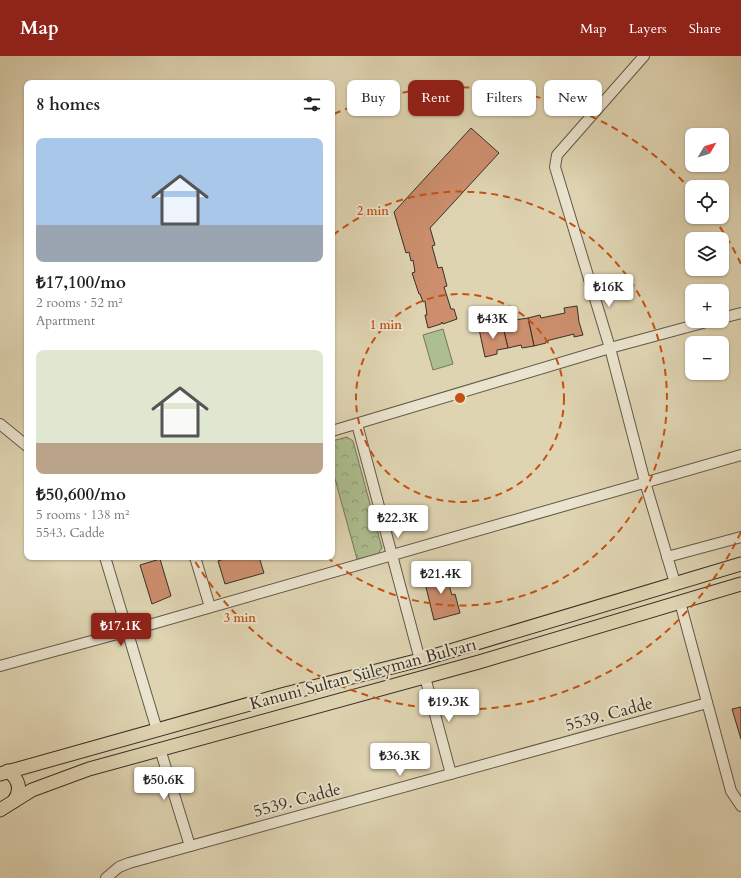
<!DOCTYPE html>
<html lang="en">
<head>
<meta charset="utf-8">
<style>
  :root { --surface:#fff; --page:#f6f6f6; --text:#222; --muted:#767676; --accent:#8f2418 }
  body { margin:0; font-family:Cardo,serif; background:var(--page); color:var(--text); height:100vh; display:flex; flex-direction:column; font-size:15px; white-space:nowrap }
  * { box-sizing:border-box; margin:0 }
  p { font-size:13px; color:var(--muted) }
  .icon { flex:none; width:22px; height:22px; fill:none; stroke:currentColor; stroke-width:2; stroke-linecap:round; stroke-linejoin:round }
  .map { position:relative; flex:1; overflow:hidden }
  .details { position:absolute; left:24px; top:24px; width:311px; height:480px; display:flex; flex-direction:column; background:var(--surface); border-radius:8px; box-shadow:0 1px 3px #0004 }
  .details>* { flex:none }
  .guide { position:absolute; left:347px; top:24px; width:334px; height:36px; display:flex; gap:8px }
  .needle { width:26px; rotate:52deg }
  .fabs { position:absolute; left:685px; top:72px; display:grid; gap:8px }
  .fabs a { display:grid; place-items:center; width:44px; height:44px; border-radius:8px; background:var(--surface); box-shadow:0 1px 3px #0004; font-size:20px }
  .price { position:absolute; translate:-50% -34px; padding:0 9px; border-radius:4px; background:#fff; color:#222; font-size:13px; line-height:26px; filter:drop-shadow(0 1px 2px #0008) }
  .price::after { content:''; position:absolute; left:50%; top:24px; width:12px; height:9px; margin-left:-6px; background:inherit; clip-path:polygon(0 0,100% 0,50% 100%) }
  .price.active { background:var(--accent); color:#fff }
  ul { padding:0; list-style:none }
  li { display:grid; align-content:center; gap:8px; height:212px; padding:0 12px }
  li span { display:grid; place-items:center; height:124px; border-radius:8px; color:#555 }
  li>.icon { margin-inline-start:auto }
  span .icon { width:72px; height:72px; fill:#fffc; stroke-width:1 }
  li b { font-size:17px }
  h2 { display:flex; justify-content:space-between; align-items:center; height:48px; padding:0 12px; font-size:17px }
  .chip { padding:0 14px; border-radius:8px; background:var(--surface); box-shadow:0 1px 3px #0004; font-size:14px; line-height:36px }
  .chip.active { background:var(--accent); color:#fff }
  header { display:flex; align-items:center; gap:24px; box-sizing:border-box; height:56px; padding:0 20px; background:var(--accent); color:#fff }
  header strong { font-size:19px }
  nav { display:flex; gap:22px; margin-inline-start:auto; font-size:14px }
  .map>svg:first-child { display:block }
  .forest { fill:url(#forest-crowns); stroke:#72775b }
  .garden { fill:#adbe90; stroke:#72775b }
  .building { fill:#cc8e6d; stroke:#383026 }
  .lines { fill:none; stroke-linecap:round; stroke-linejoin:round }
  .minor-casing { stroke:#625949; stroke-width:12 }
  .major-casing { stroke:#383026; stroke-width:15 }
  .minor { stroke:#eae3cd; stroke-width:10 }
  .major { stroke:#dfd4b2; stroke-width:13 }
  .ring { fill:none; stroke:#c55111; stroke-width:2; stroke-dasharray:7 5 }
  .labels { text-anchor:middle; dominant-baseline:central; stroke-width:4; stroke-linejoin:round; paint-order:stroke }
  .street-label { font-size:17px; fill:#383026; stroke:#eae3cd }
  .centre { fill:#c55111; stroke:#eae3cd; stroke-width:2 }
  .ring-label { font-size:12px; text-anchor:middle; font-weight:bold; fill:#c55111; stroke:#eae3cd; stroke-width:4; stroke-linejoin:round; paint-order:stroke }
</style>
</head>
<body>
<header>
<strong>Map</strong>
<nav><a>Map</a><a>Layers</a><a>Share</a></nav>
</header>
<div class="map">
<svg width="741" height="822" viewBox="0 0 741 822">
  <defs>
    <pattern id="forest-crowns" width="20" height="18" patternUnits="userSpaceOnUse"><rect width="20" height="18" fill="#adbe90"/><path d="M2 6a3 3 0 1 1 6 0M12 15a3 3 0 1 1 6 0" fill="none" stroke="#8e9b75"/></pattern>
  </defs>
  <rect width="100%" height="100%" fill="#dfd4b2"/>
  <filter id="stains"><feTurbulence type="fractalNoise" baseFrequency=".005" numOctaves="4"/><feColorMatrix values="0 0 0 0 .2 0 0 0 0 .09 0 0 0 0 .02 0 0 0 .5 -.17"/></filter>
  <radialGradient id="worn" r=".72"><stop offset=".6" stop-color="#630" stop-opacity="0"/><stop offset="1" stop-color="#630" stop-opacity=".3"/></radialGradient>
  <!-- forest -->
  <polygon class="forest" points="347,381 353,385 382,492 377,499 357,503 332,412 332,385"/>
  <!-- garden -->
  <polygon class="garden" points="443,273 453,308 433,314 423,279"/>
  <!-- building -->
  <g class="building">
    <polygon points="471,72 499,97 430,172 435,189 432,190 438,212 442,211 447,230 444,231 451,253 454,253 457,263 443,268 442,266 441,268 428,272 425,259 427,259 425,245 423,246 420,238 419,238 412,217 415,216 413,204 411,205 409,196 406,197 394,156"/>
    <polygon points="577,250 579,266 583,279 574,281 574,278 546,285 546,287 534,290 528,262 540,259 541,262 565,257 564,252"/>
    <polygon points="528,262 534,290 522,292 521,289 508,292 503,271 516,267 515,264"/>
    <polygon points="490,270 491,274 503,271 508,292 497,294 497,298 485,301 479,273"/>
    <polygon points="230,501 259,501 264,517 225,528 218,505"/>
    <polygon points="160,503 171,540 152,548 140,509"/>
    <polygon points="444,513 452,539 455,538 460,557 434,564 423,519"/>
    <polygon points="741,651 741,683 732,653"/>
  </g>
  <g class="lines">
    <!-- minor casing -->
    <g class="minor-casing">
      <g id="minor">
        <polyline points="644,0 557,99 555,111 610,292 645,426 675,527"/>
        <polyline points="722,262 741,257"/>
        <polyline points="0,368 27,390"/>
        <polyline points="357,368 420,604"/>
        <polyline points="332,375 610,292 710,265"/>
        <polyline points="105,501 157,674"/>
        <polyline points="195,501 210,551"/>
        <polyline points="667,501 741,481"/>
        <polyline points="680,546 731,735 741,750"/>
        <polyline points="0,610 128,575 741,399"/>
        <polyline points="425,621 451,718"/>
        <polyline points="160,693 190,790"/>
        <polyline points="106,822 119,811 129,807 707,647"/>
      </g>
    </g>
    <!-- major casing -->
    <g class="major-casing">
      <g id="major">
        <path d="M8,715C19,723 22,734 14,745"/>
        <polyline points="0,718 285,638 420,604 741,508"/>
        <polyline points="0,754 32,734 89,713 479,606 741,528"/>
      </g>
    </g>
    <!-- minor -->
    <use href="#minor" class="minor"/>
    <!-- major -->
    <use href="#major" class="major"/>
  </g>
  <!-- distance rings -->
  <g class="ring">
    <circle cx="460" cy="342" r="104"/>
    <path d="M333 179A207 207 0 1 1 328 502"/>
    <path d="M741 476A311 311 0 0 1 193 502M334 58A311 311 0 0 1 691 134M713 161A311 311 0 0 1 741 208"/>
  </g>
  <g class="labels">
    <!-- street labels -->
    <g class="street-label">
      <text transform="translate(363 618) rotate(-15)">Kanuni Sultan Süleyman Bulvarı</text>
      <text transform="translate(609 658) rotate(-15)">5539. Cadde</text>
      <text transform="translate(297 744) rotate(-15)">5539. Cadde</text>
    </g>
  </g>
  <circle cx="460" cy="342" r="6" class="centre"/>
  <g class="ring-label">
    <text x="373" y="159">2 min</text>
    <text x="386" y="273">1 min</text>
    <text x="240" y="566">3 min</text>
  </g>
  <rect width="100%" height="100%" filter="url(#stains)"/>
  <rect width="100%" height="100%" fill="url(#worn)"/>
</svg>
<div class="fabs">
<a><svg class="needle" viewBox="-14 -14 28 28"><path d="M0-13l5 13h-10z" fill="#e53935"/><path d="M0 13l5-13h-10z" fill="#767676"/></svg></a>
<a><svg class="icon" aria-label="locate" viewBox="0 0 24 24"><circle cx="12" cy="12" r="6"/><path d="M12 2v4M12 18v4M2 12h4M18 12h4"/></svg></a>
<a><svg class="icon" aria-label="layers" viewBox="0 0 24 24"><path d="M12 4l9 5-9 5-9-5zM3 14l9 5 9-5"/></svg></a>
<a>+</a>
<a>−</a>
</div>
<b class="price" style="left:609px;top:252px">₺16K</b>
<b class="price" style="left:493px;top:284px">₺43K</b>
<b class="price" style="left:398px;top:483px">₺22.3K</b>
<b class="price" style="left:441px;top:539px">₺21.4K</b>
<b class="price active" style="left:121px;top:591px">₺17.1K</b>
<b class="price" style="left:449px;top:667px">₺19.3K</b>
<b class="price" style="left:400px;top:721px">₺36.3K</b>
<b class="price" style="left:164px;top:745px">₺50.6K</b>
<div class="guide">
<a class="chip">Buy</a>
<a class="chip active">Rent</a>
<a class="chip">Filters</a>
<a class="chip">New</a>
</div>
<section class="details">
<h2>8 homes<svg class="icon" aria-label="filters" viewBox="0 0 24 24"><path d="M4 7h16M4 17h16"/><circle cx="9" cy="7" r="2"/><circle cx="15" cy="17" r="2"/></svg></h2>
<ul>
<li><span style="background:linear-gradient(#a9c7e8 70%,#9aa5b1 0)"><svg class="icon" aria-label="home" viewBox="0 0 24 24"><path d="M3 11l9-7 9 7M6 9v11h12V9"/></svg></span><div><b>₺17,100/mo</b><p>2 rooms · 52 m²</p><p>Apartment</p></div></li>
<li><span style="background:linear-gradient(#dfe7d0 75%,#b9a48a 0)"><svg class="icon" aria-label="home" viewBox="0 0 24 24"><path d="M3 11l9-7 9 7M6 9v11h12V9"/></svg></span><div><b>₺50,600/mo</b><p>5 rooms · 138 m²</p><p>5543. Cadde</p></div></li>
</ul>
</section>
</div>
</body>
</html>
